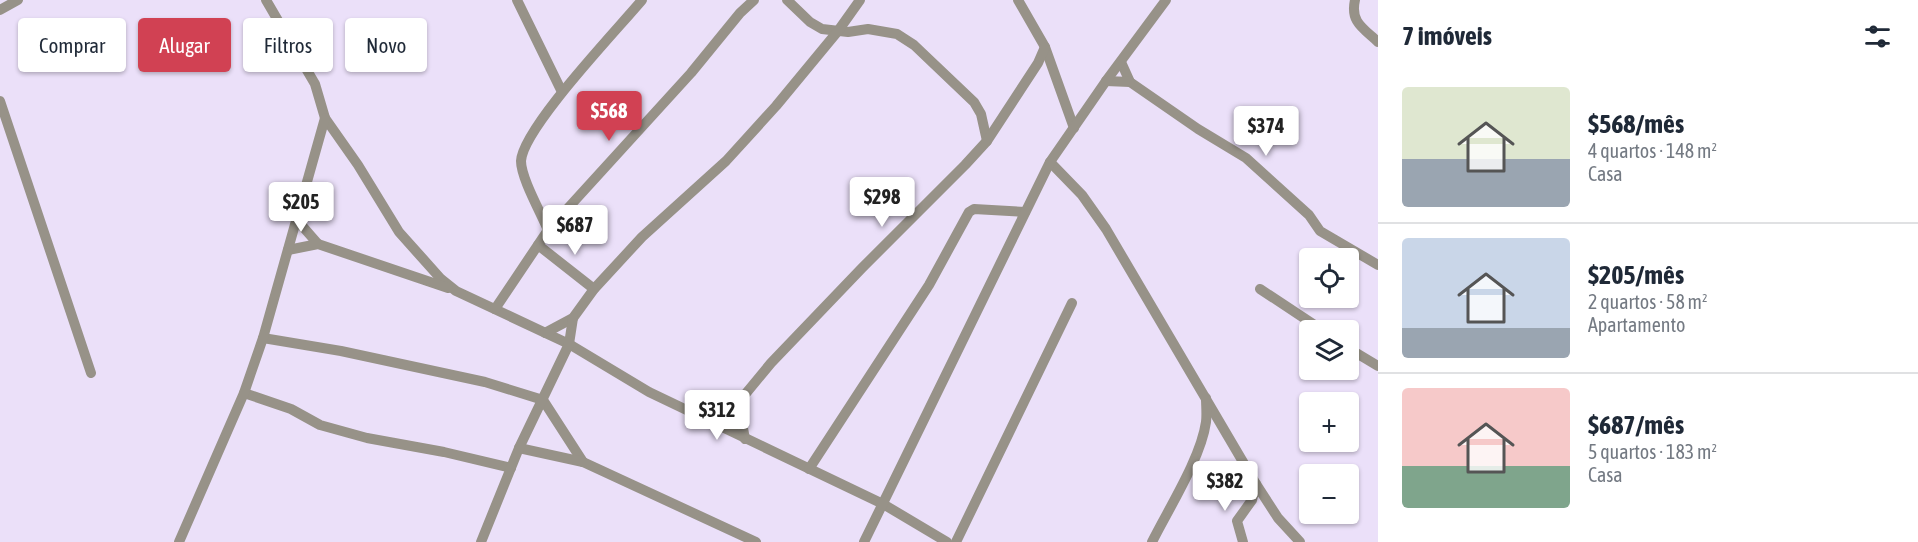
<!DOCTYPE html>
<html lang="pt">
<head>
<meta charset="utf-8">
<style>
  :root { --surface:#fff; --page:#f2f2f3; --text:#1f2937; --muted:#747a83; --line:#e0e1e3; --accent:#d14153 }
  body { margin:0; font-family:"Asap Condensed",sans-serif; background:var(--page); color:var(--text); height:100vh; display:flex; flex-direction:column; font-size:22px; white-space:nowrap }
  * { box-sizing:border-box; margin:0 }
  p { font-size:20px; color:var(--muted) }
  .icon { flex:none; width:33px; height:33px; fill:none; stroke:currentColor; stroke-width:2; stroke-linecap:round; stroke-linejoin:round }
  .map { position:relative; flex:1; overflow:hidden }
  .drawer { display:flex; flex-direction:column; background:var(--surface); width:540px }
  .drawer>* { flex:none }
  .guide { position:absolute; left:18px; top:18px; width:570px; height:54px; display:flex; gap:12px }
  .fabs { position:absolute; left:1299px; top:248px; display:grid; gap:12px }
  .fabs a { display:grid; place-items:center; width:60px; height:60px; border-radius:6px; background:var(--surface); box-shadow:0 2px 4px #0004; font-size:30px }
  .price { position:absolute; translate:-50% -51px; padding:0 14px; border-radius:6px; background:#fff; color:#222; font-size:20px; line-height:39px; filter:drop-shadow(0 2px 3px #0008) }
  .price::after { content:''; position:absolute; left:50%; top:36px; width:18px; height:14px; margin-left:-9px; background:inherit; clip-path:polygon(0 0,100% 0,50% 100%) }
  .price.selected { background:var(--accent); color:#fff }
  ul { padding:0; list-style:none }
  li { display:flex; align-items:center; gap:18px; height:150px; padding:0 24px }
  li+li { border-top:2px solid var(--line) }
  li span { display:grid; place-items:center; flex:none; width:168px; height:120px; border-radius:6px; color:#555 }
  li>.icon { margin-inline-start:auto }
  span .icon { width:72px; height:72px; fill:#fffc; stroke-width:1 }
  li b { font-size:26px }
  h2 { display:flex; justify-content:space-between; align-items:center; height:72px; padding:0 24px; font-size:26px }
  .chip { padding:0 21px; border-radius:6px; background:var(--surface); box-shadow:0 2px 4px #0004; font-size:21px; line-height:54px }
  .chip.selected { background:var(--accent); color:#fff }
  main { display:flex; flex:1; min-height:0 }
  .map>svg:first-child { display:block }
  .lines { fill:none; stroke-linecap:round; stroke-linejoin:round }
  .minor { stroke:#979288; stroke-width:10 }
</style>
</head>
<body>
<main>
<div class="map">
<svg width="1378" height="542" viewBox="0 0 1378 542">
  <rect width="100%" height="100%" fill="#ebe0f9"/>
  <g class="lines">
    <!-- minor -->
    <g class="minor">
      <polyline points="266,0 315,84 325,118 358,165 399,232 441,279 456,291 569,344 649,392 883,504 947,542"/>
      <polyline points="517,0 562,92"/>
      <polyline points="787,0 810,22 822,29 848,32 868,29 897,34 914,45 974,102 981,114 987,141"/>
      <polyline points="1018,0 1045,47 1074,128"/>
      <path d="M1355,0C1350,22 1363,28 1378,42"/>
      <polyline points="0,10 18,0"/>
      <polyline points="1121,62 1130,82 1198,129 1246,158 1309,215 1320,231 1378,265"/>
      <polyline points="1106,81 1130,82"/>
      <polyline points="0,101 91,373"/>
      <polyline points="1050,162 1082,195 1106,229 1256,484 1278,518 1300,542"/>
      <polyline points="297,220 318,244"/>
      <path d="M548,230C541,213 521,178 521,161C523,128 617,30 642,0"/>
      <polyline points="538,245 594,289"/>
      <polyline points="288,250 318,244 448,288"/>
      <polyline points="1260,289 1322,330"/>
      <polyline points="495,309 548,230 691,73 740,13 754,0"/>
      <polyline points="545,333 573,318 594,289 642,237 726,161 776,106 838,31 860,0"/>
      <polyline points="263,338 341,351 485,382 543,400 583,462"/>
      <polyline points="1348,348 1378,366"/>
      <polyline points="244,393 291,409 320,425 367,438 444,452 511,468"/>
      <polyline points="738,402 745,439"/>
      <polyline points="719,426 771,363 862,268 965,165 987,141 1038,63 1045,47"/>
      <polyline points="519,448 583,462 756,542"/>
      <polyline points="809,469 929,285 969,212 974,209 1025,212"/>
      <polyline points="179,542 244,393 263,338 325,118"/>
      <polyline points="481,542 519,448 569,344 573,318"/>
      <polyline points="864,542 1050,162 1106,81 1166,0"/>
      <polyline points="956,542 1072,303"/>
      <path d="M1152,542C1169,508 1201,458 1206,422C1207,414 1206,406 1206,398"/>
      <polyline points="1243,542 1237,521 1252,500 1256,484"/>
    </g>
  </g>
</svg>
<div class="fabs">
<a><svg class="icon" aria-label="locate" viewBox="0 0 24 24"><circle cx="12" cy="12" r="6"/><path d="M12 2v4M12 18v4M2 12h4M18 12h4"/></svg></a>
<a><svg class="icon" aria-label="layers" viewBox="0 0 24 24"><path d="M12 4l9 5-9 5-9-5zM3 14l9 5 9-5"/></svg></a>
<a>+</a>
<a>−</a>
</div>
<b class="price selected" style="left:609px;top:142px">$568</b>
<b class="price" style="left:1266px;top:157px">$374</b>
<b class="price" style="left:882px;top:228px">$298</b>
<b class="price" style="left:301px;top:233px">$205</b>
<b class="price" style="left:575px;top:256px">$687</b>
<b class="price" style="left:717px;top:441px">$312</b>
<b class="price" style="left:1225px;top:512px">$382</b>
<div class="guide">
<a class="chip">Comprar</a>
<a class="chip selected">Alugar</a>
<a class="chip">Filtros</a>
<a class="chip">Novo</a>
</div>
</div>
<section class="drawer">
<h2>7 imóveis<svg class="icon" aria-label="filters" viewBox="0 0 24 24"><path d="M4 7h16M4 17h16"/><circle cx="9" cy="7" r="2"/><circle cx="15" cy="17" r="2"/></svg></h2>
<ul>
<li><span style="background:linear-gradient(#dfe7d0 60%,#9aa5b1 0)"><svg class="icon" aria-label="home" viewBox="0 0 24 24"><path d="M3 11l9-7 9 7M6 9v11h12V9"/></svg></span><div><b>$568/mês</b><p>4 quartos · 148 m²</p><p>Casa</p></div></li>
<li><span style="background:linear-gradient(#c9d6e8 75%,#9aa5b1 0)"><svg class="icon" aria-label="home" viewBox="0 0 24 24"><path d="M3 11l9-7 9 7M6 9v11h12V9"/></svg></span><div><b>$205/mês</b><p>2 quartos · 58 m²</p><p>Apartamento</p></div></li>
<li><span style="background:linear-gradient(#f6c9c9 65%,#7fa58c 0)"><svg class="icon" aria-label="home" viewBox="0 0 24 24"><path d="M3 11l9-7 9 7M6 9v11h12V9"/></svg></span><div><b>$687/mês</b><p>5 quartos · 183 m²</p><p>Casa</p></div></li>
</ul>
</section>
</main>
</body>
</html>
